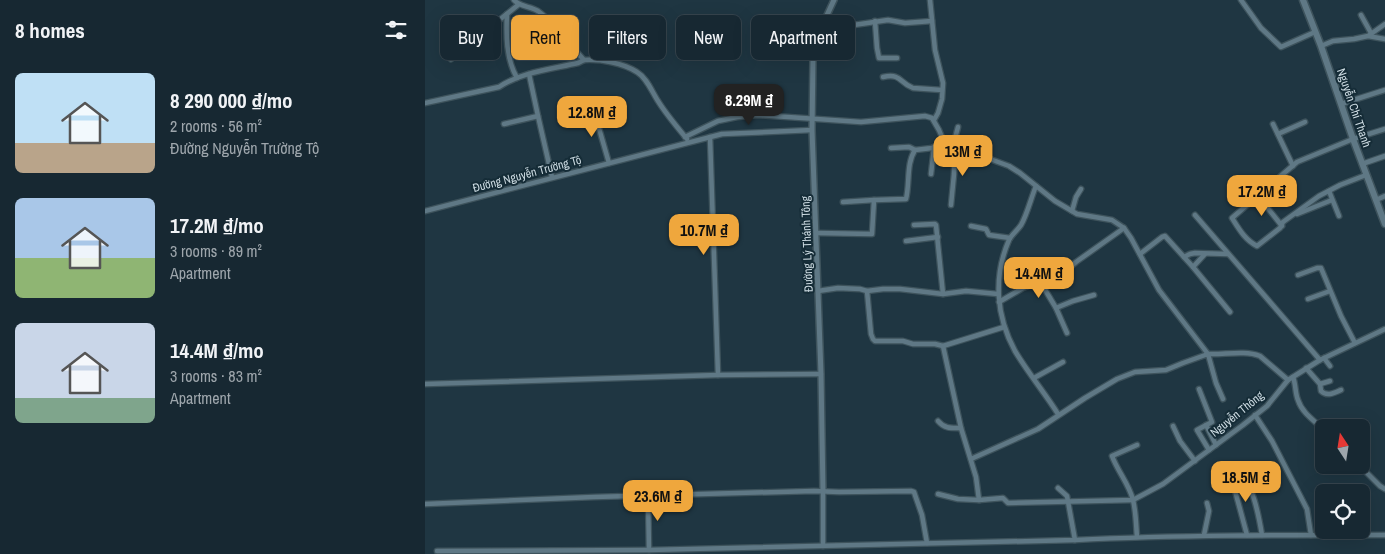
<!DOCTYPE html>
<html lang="en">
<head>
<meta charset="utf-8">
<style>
  :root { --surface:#172832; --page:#24343e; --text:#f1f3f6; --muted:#9ea6ac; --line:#36444d; --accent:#efa73d }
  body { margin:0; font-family:"Archivo Narrow",sans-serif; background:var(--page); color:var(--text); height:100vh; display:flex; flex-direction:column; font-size:19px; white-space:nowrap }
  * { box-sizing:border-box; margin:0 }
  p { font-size:16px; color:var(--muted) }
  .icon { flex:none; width:28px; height:28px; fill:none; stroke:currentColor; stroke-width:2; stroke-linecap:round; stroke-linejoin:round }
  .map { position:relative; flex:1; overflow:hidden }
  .panel { display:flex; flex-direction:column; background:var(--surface); width:425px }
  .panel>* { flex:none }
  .top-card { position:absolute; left:15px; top:15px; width:475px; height:45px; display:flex; gap:10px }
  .needle { width:32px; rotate:348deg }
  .tools { position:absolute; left:890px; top:419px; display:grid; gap:10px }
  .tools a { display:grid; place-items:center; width:55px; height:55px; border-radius:8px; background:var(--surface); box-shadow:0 5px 20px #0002,0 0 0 1px var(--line); font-size:25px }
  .price { position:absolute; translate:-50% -42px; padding:0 11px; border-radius:10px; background:var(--accent); color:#111; font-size:16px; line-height:32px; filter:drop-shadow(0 1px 2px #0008) }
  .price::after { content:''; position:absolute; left:50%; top:30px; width:15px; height:11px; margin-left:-8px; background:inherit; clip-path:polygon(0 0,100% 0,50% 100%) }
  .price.current { background:#222; color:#fff }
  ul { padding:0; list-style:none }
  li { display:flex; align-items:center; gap:15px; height:125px; padding:0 15px }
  li span { display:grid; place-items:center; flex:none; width:140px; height:100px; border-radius:8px; color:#555 }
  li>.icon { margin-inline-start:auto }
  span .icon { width:60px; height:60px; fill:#fffc; stroke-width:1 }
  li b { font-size:21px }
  h2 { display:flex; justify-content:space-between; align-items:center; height:60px; padding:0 15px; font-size:21px }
  .tag { padding:0 18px; border-radius:8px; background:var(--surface); box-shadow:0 5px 20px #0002,0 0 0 1px var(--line); font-size:18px; line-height:45px }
  .tag.current { background:var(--accent); color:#111 }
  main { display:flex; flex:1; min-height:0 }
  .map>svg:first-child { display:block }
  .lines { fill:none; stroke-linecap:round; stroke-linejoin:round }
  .minor-casing { stroke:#3e535c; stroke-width:7 }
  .tertiary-casing { stroke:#3e535c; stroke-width:8 }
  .secondary-casing { stroke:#3e535c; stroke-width:9 }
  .minor { stroke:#5f7885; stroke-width:4.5 }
  .tertiary { stroke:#5f7885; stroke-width:5 }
  .secondary { stroke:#5f7885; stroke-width:6 }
  .labels { text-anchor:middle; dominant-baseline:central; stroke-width:4; stroke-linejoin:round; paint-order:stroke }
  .street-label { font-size:12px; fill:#cddbe2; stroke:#152c37 }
</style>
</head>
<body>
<main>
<section class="panel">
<h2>8 homes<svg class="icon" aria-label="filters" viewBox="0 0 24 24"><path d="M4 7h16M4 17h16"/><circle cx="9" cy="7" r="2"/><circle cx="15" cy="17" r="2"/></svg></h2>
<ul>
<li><span style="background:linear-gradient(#bfe0f5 70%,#b9a48a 0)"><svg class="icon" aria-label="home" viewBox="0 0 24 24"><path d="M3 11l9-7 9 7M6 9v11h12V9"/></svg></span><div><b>8 290 000 ₫/mo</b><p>2 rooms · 56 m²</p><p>Đường Nguyễn Trường Tộ</p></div></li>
<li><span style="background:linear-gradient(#a9c7e8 60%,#8fb573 0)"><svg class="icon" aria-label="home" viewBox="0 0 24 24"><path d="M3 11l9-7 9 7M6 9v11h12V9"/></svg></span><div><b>17.2M ₫/mo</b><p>3 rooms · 89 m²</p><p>Apartment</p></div></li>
<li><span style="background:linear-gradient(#c9d6e8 75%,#7fa58c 0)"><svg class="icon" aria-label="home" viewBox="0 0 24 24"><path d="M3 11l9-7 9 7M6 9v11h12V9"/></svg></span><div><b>14.4M ₫/mo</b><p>3 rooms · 83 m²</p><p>Apartment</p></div></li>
</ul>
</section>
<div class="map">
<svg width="960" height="554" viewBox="0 0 960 554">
  <rect width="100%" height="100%" fill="#1f3642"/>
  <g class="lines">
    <!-- minor casing -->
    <g class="minor-casing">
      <g id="minor">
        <path d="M89,0C95,7 105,6 113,11C131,24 144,44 159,60C176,59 198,63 212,72C222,78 227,92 233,101C241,114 252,127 262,139"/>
        <polyline points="505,0 510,50 518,83 517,99 513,113 509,120"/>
        <polyline points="816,0 836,28 856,47 890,32"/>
        <path d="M82,14C81,35 81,59 92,78"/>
        <polyline points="936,15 946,33"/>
        <polyline points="398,21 415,27 463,20 480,23 507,21"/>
        <polyline points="450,21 452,48 454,58 472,58"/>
        <polyline points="943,36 960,39"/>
        <polyline points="896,46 908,41 929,39 943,36 960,24"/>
        <polyline points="26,59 93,5"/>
        <polyline points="104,74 113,116 127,177"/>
        <path d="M458,77C477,73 474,83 488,88L517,90"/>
        <path d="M0,103L74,87C96,72 127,69 153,63L159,60"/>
        <polyline points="916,104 960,90"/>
        <polyline points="150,116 169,111 184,163"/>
        <polyline points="79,124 113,116"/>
        <polyline points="848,124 868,166"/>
        <polyline points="853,134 880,122"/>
        <path d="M260,137L293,121L312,117L333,115L436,122L500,116L507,118L514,130L519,142L584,166L595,173L630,201L652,214L687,220L699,228L706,238L734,290L783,354C799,355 819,350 835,356L863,380"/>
        <polyline points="285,137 293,375"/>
        <polyline points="528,146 533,127"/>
        <polyline points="466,148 484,147 490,150"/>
        <polyline points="937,164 960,156"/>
        <polyline points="506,174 509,148"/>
        <path d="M941,175L915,185L894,196L858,222L855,228L832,246C820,240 814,229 807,218L872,162L928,139L960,129"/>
        <path d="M611,186C606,198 602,215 596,225C592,231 587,234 584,240C568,277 571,316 590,351C603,373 620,393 633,414"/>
        <polyline points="904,191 914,216"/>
        <polyline points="833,196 857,226"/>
        <polyline points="951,200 960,196"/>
        <polyline points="418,202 449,200"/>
        <polyline points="526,205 529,174 530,146"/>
        <polyline points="0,211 297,134 387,130"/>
        <polyline points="647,211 651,197 656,189"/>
        <polyline points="872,214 907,200"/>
        <polyline points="770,215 895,360"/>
        <polyline points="489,225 510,224 511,225 518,294"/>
        <polyline points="546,226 561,229 564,235 585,238"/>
        <path d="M392,233L447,234L449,200L481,199C485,183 481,164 490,150L507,148L519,142"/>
        <polyline points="481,241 513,237"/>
        <polyline points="715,254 737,237 740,236 768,267 805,312"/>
        <polyline points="759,257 765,254 770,253 803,254"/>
        <polyline points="768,267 780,254"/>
        <polyline points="636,275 651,262 699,228"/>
        <polyline points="873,275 892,268 896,268 916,316 930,343"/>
        <polyline points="393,291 413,288 435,289 442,291 458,289 475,289 518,294 541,291 573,294"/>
        <polyline points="442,291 446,334 448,339 450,341 478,341 488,344 510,344 518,346 579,327"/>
        <polyline points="883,299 905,291"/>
        <polyline points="574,302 598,288 614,282 616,283 631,308 642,333"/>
        <polyline points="631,308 648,301 669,295"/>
        <polyline points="518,346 536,428 551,477 554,500 578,498 583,503 708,500 738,484 818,425 842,406 863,380 895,360 960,329"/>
        <polyline points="899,358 905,366"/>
        <path d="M881,368L895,384L896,391C902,397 909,393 916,390"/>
        <path d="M868,377C871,385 870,393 873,400C877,413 890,421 899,430"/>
        <polyline points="609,378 638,362"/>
        <polyline points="0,384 293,375 396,374"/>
        <polyline points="895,384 905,381"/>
        <polyline points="774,389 787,422 772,430 784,450"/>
        <polyline points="830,415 847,441 882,509 886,535"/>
        <path d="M513,421C520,429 526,428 536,428"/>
        <polyline points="781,425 791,445"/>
        <polyline points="748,426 755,441 770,461"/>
        <path d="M712,445L687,456C693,472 704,484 708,500C711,512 711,525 712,537"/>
        <polyline points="546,459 613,429 660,398 692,379 710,372 741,370 758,363 783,354 791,383 798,399"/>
        <polyline points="934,465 955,486 960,489"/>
        <path d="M813,466C828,487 833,511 837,535"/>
        <polyline points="809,487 822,535"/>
        <polyline points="633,488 642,496 650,540"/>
        <polyline points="513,494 533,499 554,500"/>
        <polyline points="223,496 224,550"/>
        <polyline points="0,504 169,497 389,491 414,492 486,491 489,492 490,495 497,515 502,543"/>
        <polyline points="779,535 784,511 782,503"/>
        <polyline points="398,546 398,492"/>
        <path d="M12,551L224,550L650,540C753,535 857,535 960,535"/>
      </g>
    </g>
    <!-- tertiary casing -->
    <g class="tertiary-casing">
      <polyline id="tertiary" points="398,492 396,374 387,130 388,59 390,41 409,0"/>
    </g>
    <!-- secondary casing -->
    <g class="secondary-casing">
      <polyline id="secondary" points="878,0 896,46 928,139 960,224"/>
    </g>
    <!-- minor -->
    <use href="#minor" class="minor"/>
    <!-- tertiary -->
    <use href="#tertiary" class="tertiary"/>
    <!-- secondary -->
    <use href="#secondary" class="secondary"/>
  </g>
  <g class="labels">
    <!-- street labels -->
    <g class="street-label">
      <text transform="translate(929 108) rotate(71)">Nguyễn Chí Thanh</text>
      <text transform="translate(102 174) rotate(-15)">Đường Nguyễn Trường Tộ</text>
      <text transform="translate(382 244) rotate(-92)">Đường Lý Thánh Tông</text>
      <text transform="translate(812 414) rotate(-39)">Nguyễn Thông</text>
    </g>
  </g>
</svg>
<div class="tools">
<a><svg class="needle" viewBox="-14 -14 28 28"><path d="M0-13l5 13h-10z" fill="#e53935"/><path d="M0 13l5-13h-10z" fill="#9ea6ac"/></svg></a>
<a><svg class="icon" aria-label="locate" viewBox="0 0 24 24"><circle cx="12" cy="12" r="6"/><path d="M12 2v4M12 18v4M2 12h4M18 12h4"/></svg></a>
</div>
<b class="price current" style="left:324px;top:126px">8.29M ₫</b>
<b class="price" style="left:167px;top:138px">12.8M ₫</b>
<b class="price" style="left:538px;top:177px">13M ₫</b>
<b class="price" style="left:837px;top:217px">17.2M ₫</b>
<b class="price" style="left:279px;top:256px">10.7M ₫</b>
<b class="price" style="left:614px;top:299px">14.4M ₫</b>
<b class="price" style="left:821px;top:503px">18.5M ₫</b>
<b class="price" style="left:233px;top:522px">23.6M ₫</b>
<div class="top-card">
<a class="tag">Buy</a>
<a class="tag current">Rent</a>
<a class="tag">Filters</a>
<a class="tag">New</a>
<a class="tag">Apartment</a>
</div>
</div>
</main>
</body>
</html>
